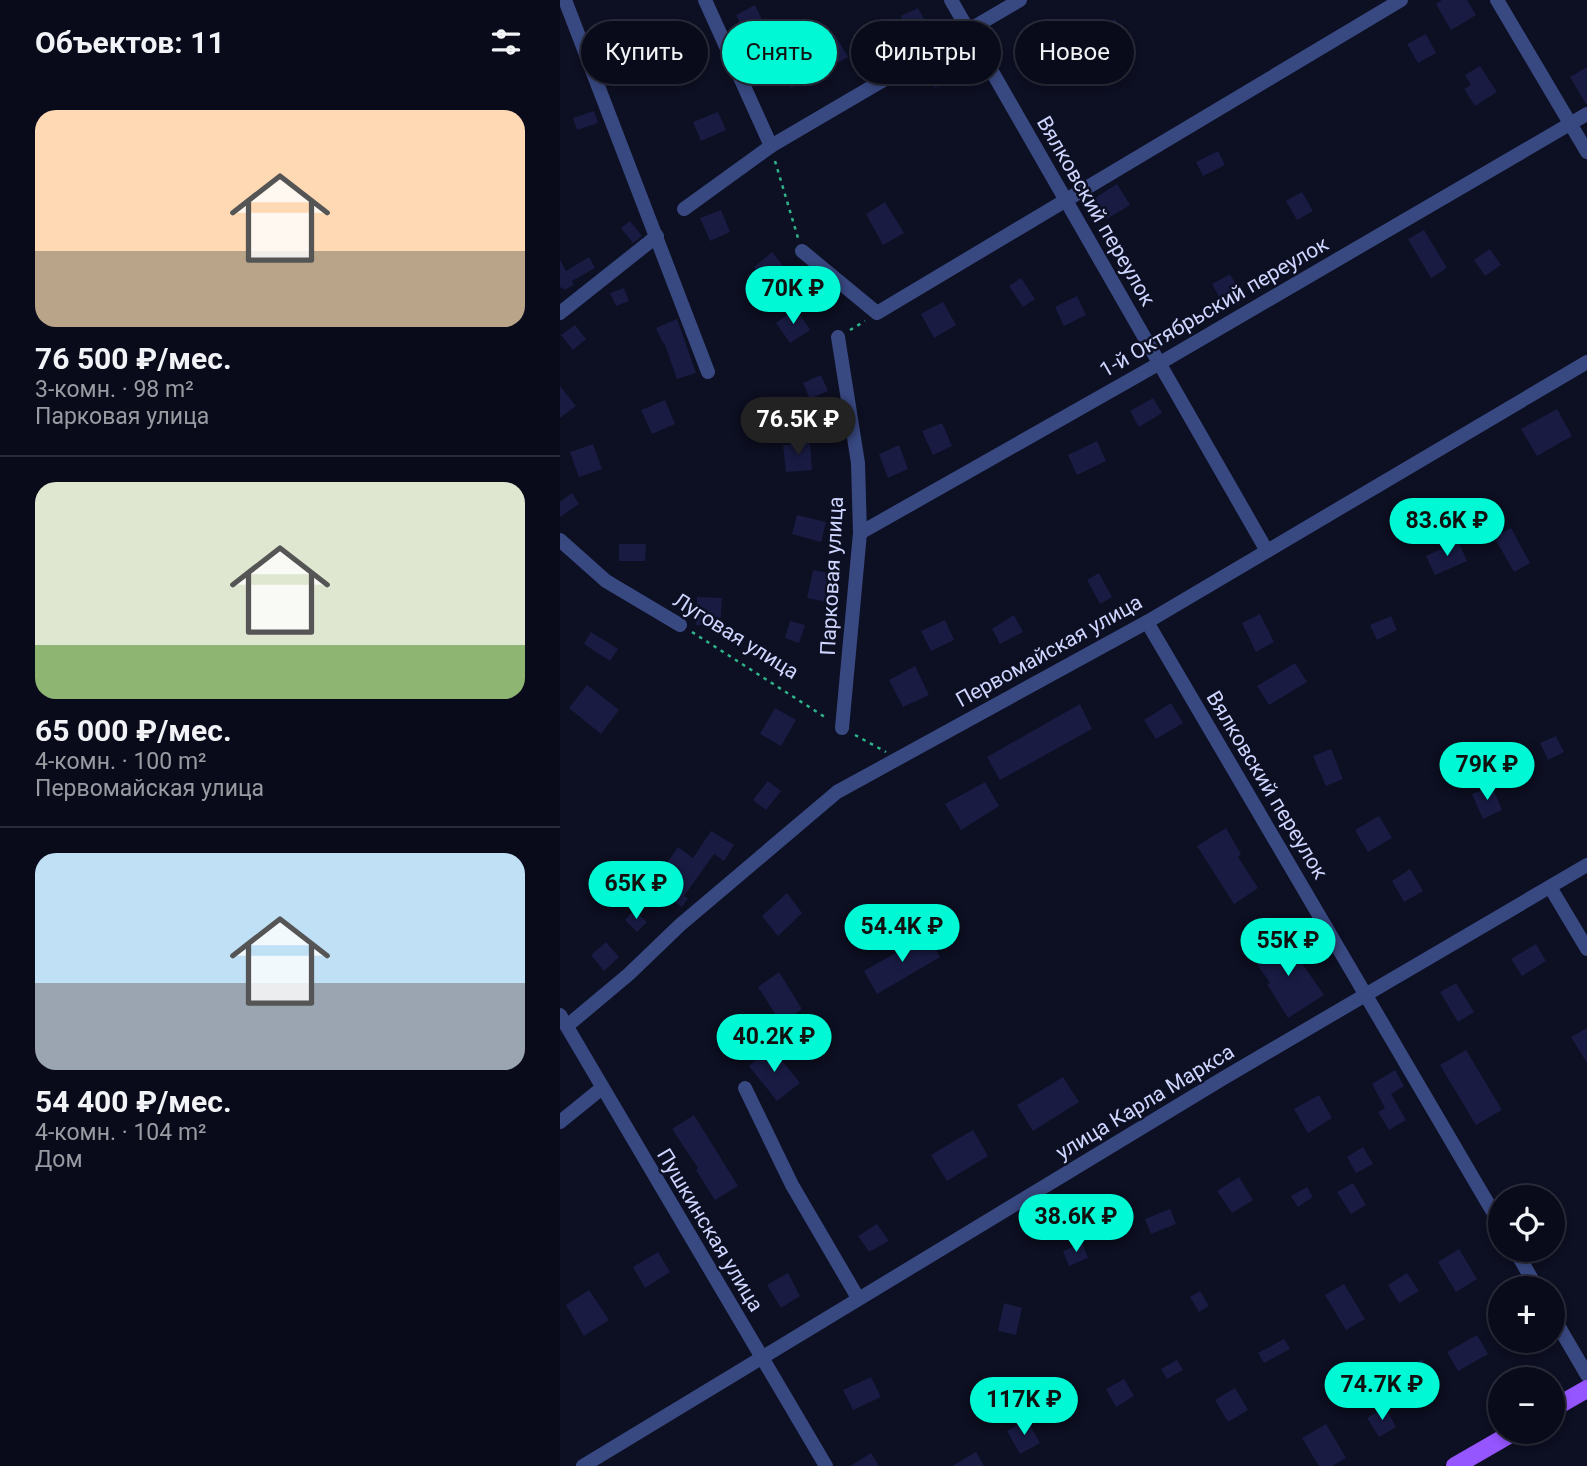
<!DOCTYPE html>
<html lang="ru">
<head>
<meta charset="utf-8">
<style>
  :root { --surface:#0a0b1a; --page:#131423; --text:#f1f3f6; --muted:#999ba2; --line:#2a2b39; --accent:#00f9d4 }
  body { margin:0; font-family:Roboto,sans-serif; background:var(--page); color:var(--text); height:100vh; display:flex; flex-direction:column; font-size:26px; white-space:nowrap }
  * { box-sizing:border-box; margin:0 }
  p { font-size:23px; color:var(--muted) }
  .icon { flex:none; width:38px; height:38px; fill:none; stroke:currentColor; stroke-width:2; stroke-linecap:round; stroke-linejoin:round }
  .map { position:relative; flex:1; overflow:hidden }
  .sheet { display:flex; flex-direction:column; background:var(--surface); width:560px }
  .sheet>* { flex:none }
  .hud { position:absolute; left:21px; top:21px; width:665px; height:63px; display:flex; gap:14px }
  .tools { position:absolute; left:928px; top:1185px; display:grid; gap:14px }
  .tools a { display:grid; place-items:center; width:77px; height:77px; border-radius:50%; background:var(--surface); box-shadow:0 4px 10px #0003,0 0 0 2px var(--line); font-size:35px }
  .price { position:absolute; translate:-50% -60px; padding:0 16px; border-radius:24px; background:var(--accent); color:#111; font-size:23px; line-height:46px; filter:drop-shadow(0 2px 4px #0008) }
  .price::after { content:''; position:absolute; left:50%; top:42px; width:21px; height:16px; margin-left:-10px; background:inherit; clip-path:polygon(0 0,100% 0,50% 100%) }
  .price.on { background:#222; color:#fff }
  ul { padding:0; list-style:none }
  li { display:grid; align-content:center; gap:14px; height:371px; padding:0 35px }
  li+li { border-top:2px solid var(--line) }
  li span { display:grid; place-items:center; height:217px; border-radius:21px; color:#555 }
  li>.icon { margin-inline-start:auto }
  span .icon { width:126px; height:126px; fill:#fffc; stroke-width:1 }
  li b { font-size:30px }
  h2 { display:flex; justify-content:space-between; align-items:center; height:84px; padding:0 35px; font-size:30px }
  .chip { padding:0 24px; border-radius:32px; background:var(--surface); box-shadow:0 4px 10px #0003,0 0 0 2px var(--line); font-size:24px; line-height:63px }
  .chip.on { background:var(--accent); color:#111 }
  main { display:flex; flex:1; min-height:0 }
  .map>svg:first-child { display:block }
  .building { fill:#191b43 }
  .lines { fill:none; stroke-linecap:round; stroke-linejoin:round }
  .path { stroke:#2eb48a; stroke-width:2.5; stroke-dasharray:3.5 5; stroke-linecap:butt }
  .minor { stroke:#384881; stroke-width:14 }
  .major { stroke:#9555ff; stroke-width:18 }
  .labels { text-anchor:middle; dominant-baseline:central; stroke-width:5; stroke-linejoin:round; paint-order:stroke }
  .street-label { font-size:21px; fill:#ced5ff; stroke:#0d0f22 }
</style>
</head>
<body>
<main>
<section class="sheet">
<h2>Объектов: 11<svg class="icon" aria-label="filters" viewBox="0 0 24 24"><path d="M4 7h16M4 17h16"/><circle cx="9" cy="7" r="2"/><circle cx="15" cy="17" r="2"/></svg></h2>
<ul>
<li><span style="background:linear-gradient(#ffd9b3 65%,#b9a48a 0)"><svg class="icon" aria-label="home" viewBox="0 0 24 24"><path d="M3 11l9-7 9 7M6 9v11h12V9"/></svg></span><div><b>76 500 ₽/мес.</b><p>3-комн. · 98 m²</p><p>Парковая улица</p></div></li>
<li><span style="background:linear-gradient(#dfe7d0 75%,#8fb573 0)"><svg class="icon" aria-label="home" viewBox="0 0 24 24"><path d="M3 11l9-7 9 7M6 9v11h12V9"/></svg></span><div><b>65 000 ₽/мес.</b><p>4-комн. · 100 m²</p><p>Первомайская улица</p></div></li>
<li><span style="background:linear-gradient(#bfe0f5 60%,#9aa5b1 0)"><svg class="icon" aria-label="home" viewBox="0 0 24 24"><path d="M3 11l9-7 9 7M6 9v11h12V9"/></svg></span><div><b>54 400 ₽/мес.</b><p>4-комн. · 104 m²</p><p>Дом</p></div></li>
</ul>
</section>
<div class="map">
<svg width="1027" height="1466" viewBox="0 0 1027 1466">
  <rect width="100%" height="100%" fill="#0d0f22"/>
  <!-- building -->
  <g class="building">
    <polygon points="882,0 907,0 916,15 891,30 876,4"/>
    <polygon points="195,5 203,22 184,31 176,15"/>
    <polygon points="358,8 366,22 348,31 341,16"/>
    <polygon points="555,19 568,41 557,47 544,25"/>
    <polygon points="111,34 118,53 96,61 89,42"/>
    <polygon points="866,34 876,53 858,63 847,44"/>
    <polygon points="275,35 288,57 277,63 264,42"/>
    <polygon points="238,57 250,77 231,88 221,67"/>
    <polygon points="386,64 394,76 375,88 368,75"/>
    <polygon points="920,66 937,92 915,106 904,89 911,85 905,75"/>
    <polygon points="1027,67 1027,104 1026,104 1010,77"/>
    <polygon points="34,111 38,123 17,130 13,118"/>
    <polygon points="158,112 166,130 141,141 133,122"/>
    <polygon points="658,151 665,165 643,176 636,162"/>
    <polygon points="557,184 570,205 545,220 532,200"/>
    <polygon points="742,192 753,211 737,220 726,201"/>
    <polygon points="325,202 344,233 323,245 306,214"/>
    <polygon points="161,210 170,232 150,241 140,218"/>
    <polygon points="70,221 82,236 73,243 61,228"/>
    <polygon points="864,230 887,268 871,278 848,239"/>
    <polygon points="930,249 941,265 925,276 914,260"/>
    <polygon points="212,252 224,267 207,282 194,267"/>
    <polygon points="29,257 35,268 12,281 14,285 4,290 2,287 0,288 0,260 6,271"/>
    <polygon points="670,274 682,295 663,304 652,284"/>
    <polygon points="461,278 475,299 463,307 449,286"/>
    <polygon points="64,288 69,301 56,306 50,293"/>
    <polygon points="517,296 526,315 504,326 495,307"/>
    <polygon points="383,302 396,325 374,338 361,314"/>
    <polygon points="236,309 250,330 230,343 216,323"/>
    <polygon points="117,319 136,373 117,379 104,342 103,343 96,328"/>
    <polygon points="15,325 26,339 13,350 1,335"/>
    <polygon points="261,375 268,391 250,399 243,383"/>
    <polygon points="0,386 16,406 0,418"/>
    <polygon points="593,398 602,413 579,427 570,411"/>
    <polygon points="105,400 115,424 92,434 81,410"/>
    <polygon points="997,409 1012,436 977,456 961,429"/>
    <polygon points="382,423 392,446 373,455 362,431"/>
    <polygon points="537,441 546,461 517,475 508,455"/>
    <polygon points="250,443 252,470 226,472 223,445"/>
    <polygon points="33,444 42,469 19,477 10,452"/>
    <polygon points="339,445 348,469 328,478 319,454"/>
    <polygon points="12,493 19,504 0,517 0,502"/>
    <polygon points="237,515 266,522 261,542 232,534"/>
    <polygon points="951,528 970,563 954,572 934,537"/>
    <polygon points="898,541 907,561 875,575 866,556"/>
    <polygon points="59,544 86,544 85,561 59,561"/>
    <polygon points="253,570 273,574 267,602 247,598"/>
    <polygon points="539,573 552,597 540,604 527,580"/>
    <polygon points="137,597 162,598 160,626 136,625"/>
    <polygon points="700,614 714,642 696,652 682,623"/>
    <polygon points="454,615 463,632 440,644 432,629"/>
    <polygon points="831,616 837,630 817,640 810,625"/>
    <polygon points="385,620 394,640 371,651 361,631"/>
    <polygon points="230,621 245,625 239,643 225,638"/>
    <polygon points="31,632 58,649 50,661 24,644"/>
    <polygon points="735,663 747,682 709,705 697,686"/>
    <polygon points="355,666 369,695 343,707 329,680"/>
    <polygon points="27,685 59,710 41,734 9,708"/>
    <polygon points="611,703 623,723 596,739 584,720"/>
    <polygon points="520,704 532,729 440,780 427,757"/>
    <polygon points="215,708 236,720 221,746 200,734"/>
    <polygon points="996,736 1004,752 988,760 980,743"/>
    <polygon points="771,749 783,779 766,786 753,756"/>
    <polygon points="208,781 221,791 206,810 193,800"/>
    <polygon points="425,782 439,806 401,830 385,804"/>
    <polygon points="932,786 942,810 923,819 912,794"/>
    <polygon points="819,816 832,838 808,852 795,830"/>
    <polygon points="666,828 681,854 678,857 698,888 674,904 637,846"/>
    <polygon points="151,831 174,845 164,861 154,854 124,896 128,898 122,907 100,892 113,872 105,866 118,847 133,858"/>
    <polygon points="850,869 863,891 844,902 832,881"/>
    <polygon points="227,893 242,913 218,936 202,916"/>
    <polygon points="74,910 87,922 77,932 65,920"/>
    <polygon points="367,935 380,957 317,994 304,971"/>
    <polygon points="724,937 764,995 728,1018 707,984 710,983 694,960"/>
    <polygon points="46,942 59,957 44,971 31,955"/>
    <polygon points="976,944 986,961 962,976 951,959"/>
    <polygon points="219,972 242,1009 221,1023 198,987"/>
    <polygon points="896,983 914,1012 898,1022 880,992"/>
    <polygon points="1027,1028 1027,1063 1011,1037"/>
    <polygon points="210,1046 240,1083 217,1101 189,1066"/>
    <polygon points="906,1050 942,1110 916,1125 880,1065"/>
    <polygon points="835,1070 844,1086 831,1094 846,1120 829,1130 818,1112 825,1108 812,1084"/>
    <polygon points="503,1077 519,1102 473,1131 457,1105"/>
    <polygon points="759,1095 772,1118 748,1133 734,1109"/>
    <polygon points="134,1115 178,1186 155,1200 136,1170 138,1168 112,1129"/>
    <polygon points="413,1130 428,1156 387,1181 371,1155"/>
    <polygon points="803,1147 813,1164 796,1173 787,1157"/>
    <polygon points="679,1177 693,1200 672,1213 657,1191"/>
    <polygon points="793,1183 806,1205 791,1214 777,1192"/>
    <polygon points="957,1185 965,1197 937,1197"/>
    <polygon points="747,1187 753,1197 738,1207 731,1196"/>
    <polygon points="610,1209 616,1224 591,1234 585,1219"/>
    <polygon points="317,1224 329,1241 309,1252 298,1236"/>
    <polygon points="522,1243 528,1258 509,1266 503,1251"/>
    <polygon points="899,1249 917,1279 896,1292 878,1262"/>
    <polygon points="98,1252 110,1272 85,1288 73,1267"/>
    <polygon points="228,1273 240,1296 221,1308 207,1285"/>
    <polygon points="847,1273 859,1291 839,1303 828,1285"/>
    <polygon points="784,1284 805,1319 786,1330 765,1295"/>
    <polygon points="29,1290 49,1320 24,1336 6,1305"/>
    <polygon points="640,1291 649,1306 639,1312 630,1297"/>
    <polygon points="444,1303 462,1308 456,1335 438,1331"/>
    <polygon points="917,1335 928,1354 898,1371 887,1352"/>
    <polygon points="724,1339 730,1349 704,1363 698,1353"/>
    <polygon points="862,1359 870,1372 838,1391 830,1378"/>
    <polygon points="617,1360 623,1370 607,1379 601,1369"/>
    <polygon points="311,1377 321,1397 293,1410 283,1390"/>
    <polygon points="564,1379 574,1396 556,1407 546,1389"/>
    <polygon points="675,1388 688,1410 668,1422 655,1400"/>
    <polygon points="825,1407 836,1427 819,1437 807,1418"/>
    <polygon points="467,1420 480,1443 460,1454 447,1431"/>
    <polygon points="766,1424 786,1458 772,1466 759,1466 742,1438"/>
    <polygon points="416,1452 424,1466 392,1466"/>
    <polygon points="311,1453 319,1466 290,1466"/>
  </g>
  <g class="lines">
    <!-- path -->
    <g class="path">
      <polyline points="215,161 238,238"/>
      <polyline points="290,330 305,321"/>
      <polyline points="132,632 268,719"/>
      <polyline points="295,735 326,752"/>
    </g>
    <!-- minor -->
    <g class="minor">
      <polyline points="5,0 148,372"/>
      <polyline points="145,0 211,146"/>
      <polyline points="391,0 707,551"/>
      <polyline points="937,0 1027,152"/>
      <polyline points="124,209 211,146 460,0"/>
      <polyline points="242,251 317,313 841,0"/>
      <polyline points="0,313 97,236"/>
      <polyline points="278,337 298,463 300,533 282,728"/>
      <polyline points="300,533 600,363 1027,114"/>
      <polyline points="0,540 46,581 120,625"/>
      <polyline points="587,622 940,1224"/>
      <polyline points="990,887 1027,949"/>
      <polyline points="0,1015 266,1466"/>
      <polyline points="7,1026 69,974 120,925 277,792 587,622 1027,362"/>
      <polyline points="185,1088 232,1185 298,1298"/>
      <polyline points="0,1122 42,1088"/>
      <polyline points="955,1250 977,1288"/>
      <polyline points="992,1315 1027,1375"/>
      <polyline points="23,1466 662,1079 1027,865"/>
    </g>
    <!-- major -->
    <g class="major">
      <polyline points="992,1409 1027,1389"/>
      <polyline points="895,1466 954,1432"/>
    </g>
  </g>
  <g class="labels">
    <!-- street labels -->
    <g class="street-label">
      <text transform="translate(536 211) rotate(60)">Вялковский переулок</text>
      <text transform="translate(654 307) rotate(-30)">1-й Октябрьский переулок</text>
      <text transform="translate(272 576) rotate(-87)">Парковая улица</text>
      <text transform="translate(176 636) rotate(32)">Луговая улица</text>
      <text transform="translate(489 651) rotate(-29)">Первомайская улица</text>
      <text transform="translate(707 785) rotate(59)">Вялковский переулок</text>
      <text transform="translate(585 1102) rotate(-31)">улица Карла Маркса</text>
      <text transform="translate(150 1230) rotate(59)">Пушкинская улица</text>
    </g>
  </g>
</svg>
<div class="tools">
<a><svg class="icon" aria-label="locate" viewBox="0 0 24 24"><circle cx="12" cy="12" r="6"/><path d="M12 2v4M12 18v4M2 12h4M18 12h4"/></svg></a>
<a>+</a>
<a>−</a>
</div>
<b class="price" style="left:233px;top:326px">70K ₽</b>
<b class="price on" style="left:238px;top:457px">76.5K ₽</b>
<b class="price" style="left:887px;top:558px">83.6K ₽</b>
<b class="price" style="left:927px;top:802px">79K ₽</b>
<b class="price" style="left:76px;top:921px">65K ₽</b>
<b class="price" style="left:342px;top:964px">54.4K ₽</b>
<b class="price" style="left:728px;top:978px">55K ₽</b>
<b class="price" style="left:214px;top:1074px">40.2K ₽</b>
<b class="price" style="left:516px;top:1254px">38.6K ₽</b>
<b class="price" style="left:822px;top:1422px">74.7K ₽</b>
<b class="price" style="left:464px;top:1437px">117K ₽</b>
<div class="hud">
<a class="chip">Купить</a>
<a class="chip on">Снять</a>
<a class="chip">Фильтры</a>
<a class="chip">Новое</a>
</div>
</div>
</main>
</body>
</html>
